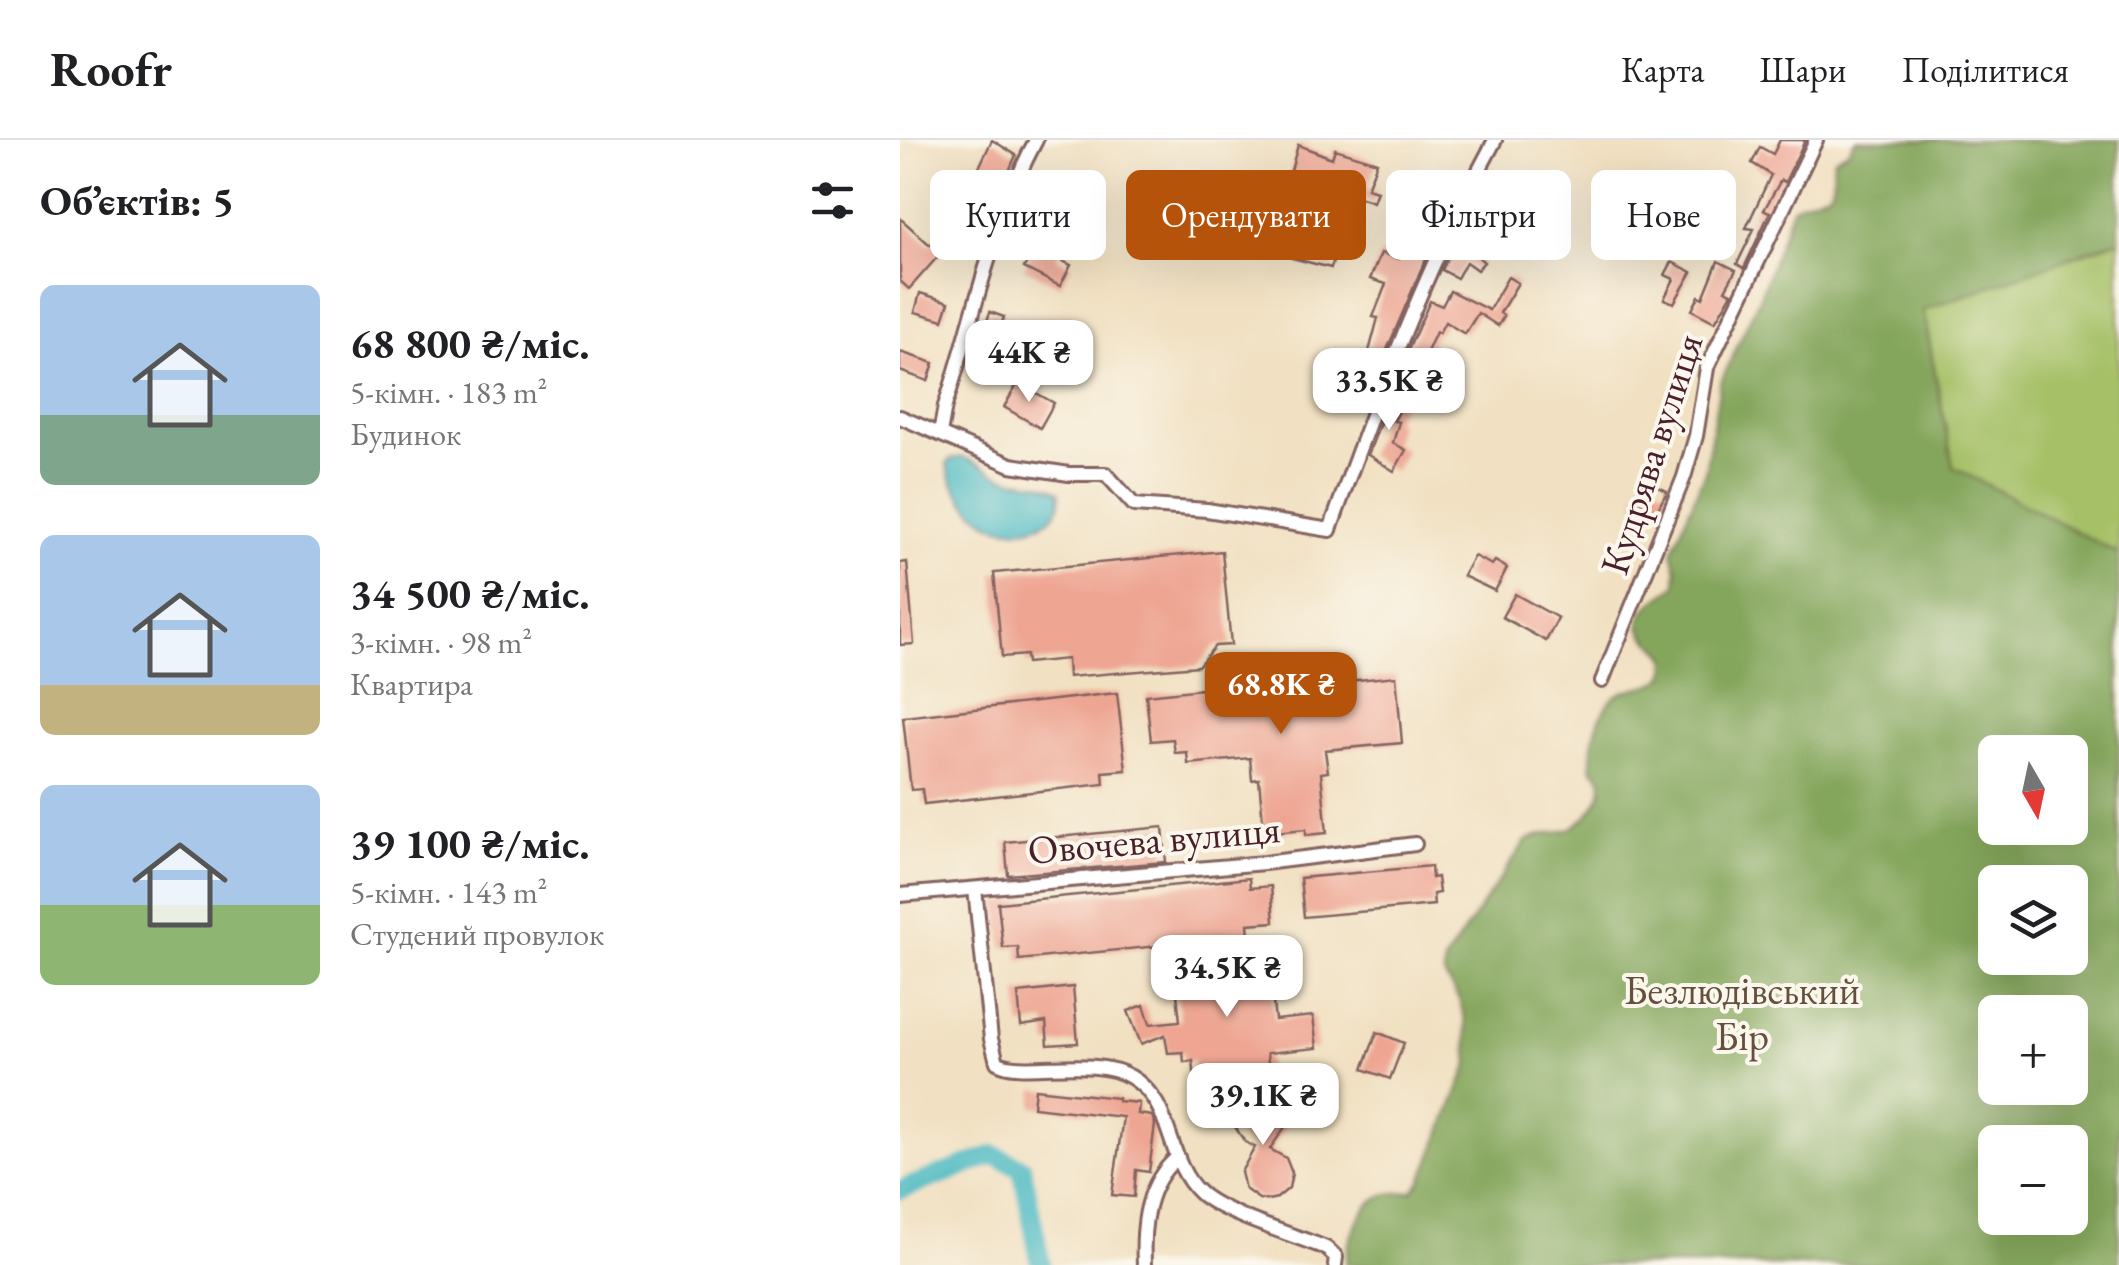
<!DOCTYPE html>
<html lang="uk">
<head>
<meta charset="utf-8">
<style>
  :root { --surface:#fff; --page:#f6f6f6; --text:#202124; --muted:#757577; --line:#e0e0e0; --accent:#b45309 }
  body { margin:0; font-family:"EB Garamond",serif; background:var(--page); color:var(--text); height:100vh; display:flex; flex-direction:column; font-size:38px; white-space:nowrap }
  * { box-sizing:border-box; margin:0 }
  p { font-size:32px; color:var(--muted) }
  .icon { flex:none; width:55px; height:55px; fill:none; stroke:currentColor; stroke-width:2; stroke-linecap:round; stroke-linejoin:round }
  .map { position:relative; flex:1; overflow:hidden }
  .drawer { display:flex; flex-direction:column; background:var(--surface); width:900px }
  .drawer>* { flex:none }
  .banner { position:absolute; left:30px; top:30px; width:950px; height:90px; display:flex; gap:20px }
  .needle { width:65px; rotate:171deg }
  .fabs { position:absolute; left:1078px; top:595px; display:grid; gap:20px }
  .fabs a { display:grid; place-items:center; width:110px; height:110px; border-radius:15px; background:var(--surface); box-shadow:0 10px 40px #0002; font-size:50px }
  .price { position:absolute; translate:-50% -85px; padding:0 22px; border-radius:20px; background:#fff; color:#222; font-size:32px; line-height:65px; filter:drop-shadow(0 2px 5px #0008) }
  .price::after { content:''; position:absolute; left:50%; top:60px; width:30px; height:22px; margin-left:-15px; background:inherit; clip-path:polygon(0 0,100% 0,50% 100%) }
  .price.active { background:var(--accent); color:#fff }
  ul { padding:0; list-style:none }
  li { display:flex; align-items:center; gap:30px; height:250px; padding:0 40px }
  li span { display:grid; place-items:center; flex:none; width:280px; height:200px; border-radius:15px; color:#555 }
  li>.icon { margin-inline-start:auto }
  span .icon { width:120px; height:120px; fill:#fffc; stroke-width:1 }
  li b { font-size:42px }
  h2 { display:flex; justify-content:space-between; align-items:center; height:120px; padding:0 40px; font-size:42px }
  .chip { padding:0 35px; border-radius:15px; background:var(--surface); box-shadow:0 10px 40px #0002; font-size:35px; line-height:90px }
  .chip.active { background:var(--accent); color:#fff }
  header { display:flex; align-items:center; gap:60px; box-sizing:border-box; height:140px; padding:0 50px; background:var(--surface); border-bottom:2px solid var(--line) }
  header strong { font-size:48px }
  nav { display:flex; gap:55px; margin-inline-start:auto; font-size:35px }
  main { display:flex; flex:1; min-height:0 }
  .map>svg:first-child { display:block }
  .green { fill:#a5c066; stroke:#787048; stroke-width:2.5 }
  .forest { fill:#84a65b; stroke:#676243; stroke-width:2.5; fill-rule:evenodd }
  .water { fill:#4ab8c1; stroke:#4a6c76; stroke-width:2.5 }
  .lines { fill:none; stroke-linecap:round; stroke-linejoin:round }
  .river { stroke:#4ab8c1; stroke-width:20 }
  .building { fill:#eea592 }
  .minor-casing { stroke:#846360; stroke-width:18 }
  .minor { stroke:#fff; stroke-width:12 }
  .labels { text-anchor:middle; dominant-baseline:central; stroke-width:8; stroke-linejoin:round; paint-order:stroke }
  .street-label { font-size:40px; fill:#4a1f2b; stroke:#fbf7ec }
  .park-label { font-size:40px; fill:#654f3d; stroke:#fbf7ec }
</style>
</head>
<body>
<header>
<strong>Roofr</strong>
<nav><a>Карта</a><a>Шари</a><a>Поділитися</a></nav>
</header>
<main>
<section class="drawer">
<h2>Об’єктів: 5<svg class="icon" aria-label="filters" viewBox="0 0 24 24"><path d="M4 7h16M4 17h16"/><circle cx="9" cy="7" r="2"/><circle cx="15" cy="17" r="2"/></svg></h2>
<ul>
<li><span style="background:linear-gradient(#a9c7e8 65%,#7fa58c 0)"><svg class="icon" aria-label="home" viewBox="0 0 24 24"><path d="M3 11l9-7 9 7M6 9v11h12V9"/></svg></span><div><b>68 800 ₴/міс.</b><p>5-кімн. · 183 m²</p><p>Будинок</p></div></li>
<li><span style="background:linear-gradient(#a9c7e8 75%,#c2b280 0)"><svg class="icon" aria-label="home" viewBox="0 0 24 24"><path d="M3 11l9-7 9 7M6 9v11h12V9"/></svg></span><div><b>34 500 ₴/міс.</b><p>3-кімн. · 98 m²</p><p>Квартира</p></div></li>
<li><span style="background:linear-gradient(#a9c7e8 60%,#8fb573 0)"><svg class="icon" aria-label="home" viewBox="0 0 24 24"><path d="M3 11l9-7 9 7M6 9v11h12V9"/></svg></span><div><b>39 100 ₴/міс.</b><p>5-кімн. · 143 m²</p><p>Студений провулок</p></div></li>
</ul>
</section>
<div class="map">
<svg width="1219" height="1125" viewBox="0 0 1219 1125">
  <rect width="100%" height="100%" fill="#fbf7ec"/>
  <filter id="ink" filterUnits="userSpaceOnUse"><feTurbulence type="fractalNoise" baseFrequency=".01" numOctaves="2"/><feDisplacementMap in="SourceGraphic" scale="20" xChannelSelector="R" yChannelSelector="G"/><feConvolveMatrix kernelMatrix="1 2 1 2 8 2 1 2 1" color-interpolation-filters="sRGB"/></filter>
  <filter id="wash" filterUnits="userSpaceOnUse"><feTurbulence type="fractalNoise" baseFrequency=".0048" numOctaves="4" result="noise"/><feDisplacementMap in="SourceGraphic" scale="40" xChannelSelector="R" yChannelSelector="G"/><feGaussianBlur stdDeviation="2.25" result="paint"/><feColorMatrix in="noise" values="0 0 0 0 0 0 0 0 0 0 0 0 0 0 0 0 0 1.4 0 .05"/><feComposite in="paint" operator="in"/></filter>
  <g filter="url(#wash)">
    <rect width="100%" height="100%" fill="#f1e0c1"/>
    <!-- green -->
    <polygon class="green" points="1219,100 1219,414 1053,327 1023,169"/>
    <!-- forest -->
    <path class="forest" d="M955,0H1219V100L1023,170L1053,327L1219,414V1125H446C446,1103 459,1066 482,1056C491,1051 503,1055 513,1051L522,1040L569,924L565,879L559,859L544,835L545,820L626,701C641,691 658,696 673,687C691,677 716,643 692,629C688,609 699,569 716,556C732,544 753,551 766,534L767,518C761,507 751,504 744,494C728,472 764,457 776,445L777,430L772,412L805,332L820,244L861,154L892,68C902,57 931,59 933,44C935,36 932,28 934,19L949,10ZM1095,612H1170V688H1095ZM1095,742H1170V818H1095ZM1095,872H1170V948H1095ZM1095,1002H1170V1078H1095Z"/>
    <!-- water -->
    <path class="water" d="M62,317C79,322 93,335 109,339C127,343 142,341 159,351C167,381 129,393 104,388C76,383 52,351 47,325L51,319Z"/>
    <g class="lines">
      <!-- river -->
      <polyline class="river" points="0,1050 94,1015 122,1028 141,1125"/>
    </g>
    <g id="blocks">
      <!-- building -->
      <g class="building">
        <polygon points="92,0 116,15 102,47 75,36"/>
        <polygon points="880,0 905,0 885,42 881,40 864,70 870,72 844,128 837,124 854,89 846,88 871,35 852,23 860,7 873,14"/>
        <polygon points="398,5 432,18 435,9 477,22 467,48 477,51 473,62 450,54 449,58 442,56 435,83 446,85 431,128 392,118 405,62 384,56"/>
        <polygon points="595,44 609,54 600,67 596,64 580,87 571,110 584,122 577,130 566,122 557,138 542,130 572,67 578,59 582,62"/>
        <polygon points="328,55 343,63 346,58 356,62 346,82 321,68"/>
        <polygon points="67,64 90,82 84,91 78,87 58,111 49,104 9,149 0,141 0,78 30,105 51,79 54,82"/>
        <polygon points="520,69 543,78 475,238 463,234 478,178 473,177 486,144 470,139 481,113 499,119 501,115 506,117"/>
        <polygon points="123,76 167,96 156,118 171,125 160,146 124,128 136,103 115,94"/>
        <polygon points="818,121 836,130 825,150 832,153 815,182 792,170 799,156 803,158"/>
        <polygon points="772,122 792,132 774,163 764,159 774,139 765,135"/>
        <polygon points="608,137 618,143 600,173 604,176 598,186 578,173 565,194 545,182 539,193 536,192 521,225 505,217 530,161 542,166 550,151 589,170"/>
        <polygon points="20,153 49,162 43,180 15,172"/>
        <polygon points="90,172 104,177 88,225 94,228 89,238 74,231 85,210 78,208"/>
        <polygon points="0,212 34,223 28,241 0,231"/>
        <polygon points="118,243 154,263 140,288 104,267"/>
        <polygon points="494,246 508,253 494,281 499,282 493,303 506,310 494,331 468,315"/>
        <polygon points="744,340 767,351 757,371 734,361"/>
        <polygon points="322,411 331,505 315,506 298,526 168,537 167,519 127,523 126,515 102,517 94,433"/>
        <polygon points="574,416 592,425 595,421 607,428 595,451 563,436"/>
        <polygon points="7,422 14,504 0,505 0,423"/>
        <polygon points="615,454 658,478 646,501 602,477"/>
        <polygon points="496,536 502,603 425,610 428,632 421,633 427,693 406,695 406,689 364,693 359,639 352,640 350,618 288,624 287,612 275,613 273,599 251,601 246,555 302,549 303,556"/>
        <polygon points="217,553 226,630 203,632 204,644 24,664 22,649 11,650 3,577"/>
        <polygon points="263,687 266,722 108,735 105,702"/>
        <polygon points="531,726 532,738 537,737 539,753 533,754 534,765 404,777 400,738"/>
        <polygon points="349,738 350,748 371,746 374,782 348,784 349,797 119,820 118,807 103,808 98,763"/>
        <polygon points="359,818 369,827 375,880 413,876 417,908 367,913 369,932 295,941 293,921 284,922 283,912 268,913 265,895 241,904 228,871 244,865 250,884 280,881 274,827"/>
        <polygon points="173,847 178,903 148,905 146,882 121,886 118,853"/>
        <polygon points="477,892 504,903 490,939 463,929"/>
        <polygon points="135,949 218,958 218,961 239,963 238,974 252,976 255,984 249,1032 236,1030 234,1057 212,1055 223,977 133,967"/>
        <polygon points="358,956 374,959 384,971 385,987 370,1009 386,1018 392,1033 389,1048 377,1058 368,1060 359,1059 345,1049 341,1032 355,1007 345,1002 335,987 337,970 342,963"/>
      </g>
    </g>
  </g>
  <g filter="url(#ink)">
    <use href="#blocks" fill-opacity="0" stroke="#846360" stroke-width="2.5"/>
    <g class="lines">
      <!-- minor casing -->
      <g class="minor-casing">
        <g id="minor">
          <path d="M0,277L111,325L169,334H206L234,365L307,370L430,390C478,255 526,127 595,0"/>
          <path d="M40,294L45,266C74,178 92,82 136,0"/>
          <polyline points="702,541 784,337 796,296 807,228 916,0"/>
          <path d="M75,749L91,899L97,922C121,937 193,914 231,937C275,963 265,1021 300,1053C323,1074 394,1095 426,1108L436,1117L435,1125"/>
          <polyline points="0,755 364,723 515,704"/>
          <path d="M244,1125C242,1085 246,1043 278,1017"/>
        </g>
      </g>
      <!-- minor -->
      <use href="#minor" class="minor"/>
    </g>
  </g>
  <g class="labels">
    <!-- street labels -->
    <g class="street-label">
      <text transform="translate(751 314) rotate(-72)">Кудрява вулиця</text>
      <text transform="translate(254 699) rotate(-5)">Овочева вулиця</text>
    </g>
    <!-- park labels -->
    <g class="park-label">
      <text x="842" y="850">Безлюдівський<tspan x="842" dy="46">Бір</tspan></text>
    </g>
  </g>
</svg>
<div class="fabs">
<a><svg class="needle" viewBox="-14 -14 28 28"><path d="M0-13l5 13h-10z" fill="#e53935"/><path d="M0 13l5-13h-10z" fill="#757577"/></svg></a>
<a><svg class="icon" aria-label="layers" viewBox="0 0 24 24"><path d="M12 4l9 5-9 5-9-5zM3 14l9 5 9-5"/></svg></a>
<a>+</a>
<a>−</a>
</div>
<b class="price" style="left:129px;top:265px">44K ₴</b>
<b class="price" style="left:489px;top:293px">33.5K ₴</b>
<b class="price active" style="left:381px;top:597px">68.8K ₴</b>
<b class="price" style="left:327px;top:880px">34.5K ₴</b>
<b class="price" style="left:363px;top:1008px">39.1K ₴</b>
<div class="banner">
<a class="chip">Купити</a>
<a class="chip active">Орендувати</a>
<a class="chip">Фільтри</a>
<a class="chip">Нове</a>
</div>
</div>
</main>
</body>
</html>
